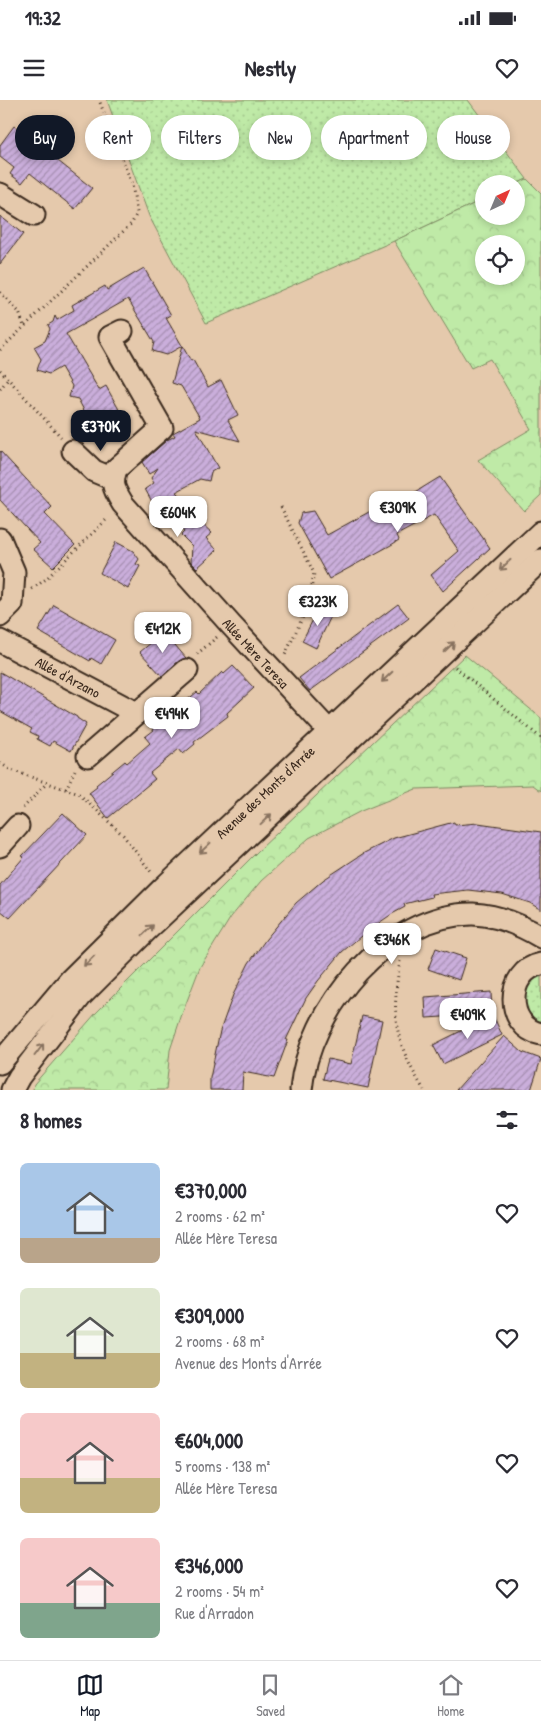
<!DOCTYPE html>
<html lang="en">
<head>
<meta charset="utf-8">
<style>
  :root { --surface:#fff; --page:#f7f7f7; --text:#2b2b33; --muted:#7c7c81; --line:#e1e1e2; --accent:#111827 }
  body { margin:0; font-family:"Patrick Hand",sans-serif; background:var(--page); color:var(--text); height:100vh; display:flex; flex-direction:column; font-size:19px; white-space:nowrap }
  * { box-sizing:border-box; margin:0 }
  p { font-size:16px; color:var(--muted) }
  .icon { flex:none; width:28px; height:28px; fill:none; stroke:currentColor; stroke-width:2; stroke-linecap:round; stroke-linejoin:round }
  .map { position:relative; height:990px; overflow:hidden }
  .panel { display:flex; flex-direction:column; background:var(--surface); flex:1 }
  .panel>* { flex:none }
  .banner { position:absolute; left:15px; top:15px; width:511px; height:45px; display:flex; gap:10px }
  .needle { width:32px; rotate:44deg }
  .controls { position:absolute; left:475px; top:75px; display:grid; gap:10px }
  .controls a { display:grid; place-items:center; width:50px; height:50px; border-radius:50%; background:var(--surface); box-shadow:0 2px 8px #0003; font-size:25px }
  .price { position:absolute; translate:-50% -42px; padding:0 11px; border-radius:10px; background:#fff; color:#222; font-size:16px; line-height:32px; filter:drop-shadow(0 1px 2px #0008) }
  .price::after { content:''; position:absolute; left:50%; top:30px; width:15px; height:11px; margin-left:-8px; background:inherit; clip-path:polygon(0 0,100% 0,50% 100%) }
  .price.active { background:var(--accent); color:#fff }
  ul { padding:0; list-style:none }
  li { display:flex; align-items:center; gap:15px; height:125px; padding:0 20px }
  li span { display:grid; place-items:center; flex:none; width:140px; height:100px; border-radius:8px; color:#555 }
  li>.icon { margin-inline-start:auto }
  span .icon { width:60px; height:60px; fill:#fffc; stroke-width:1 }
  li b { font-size:21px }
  h2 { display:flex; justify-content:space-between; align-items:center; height:60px; padding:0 20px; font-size:21px }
  .chip { padding:0 18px; border-radius:22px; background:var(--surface); box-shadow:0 2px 8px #0003; font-size:18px; line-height:45px }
  .chip.active { background:var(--accent); color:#fff }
  .status { display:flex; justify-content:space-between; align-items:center; height:35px; padding:0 25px; background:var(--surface); direction:ltr }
  .status svg { height:14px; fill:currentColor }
  header { display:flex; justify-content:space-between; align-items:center; height:65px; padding:0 20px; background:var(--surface); font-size:22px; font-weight:700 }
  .menu { display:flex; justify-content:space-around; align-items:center; height:70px; border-top:1px solid var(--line); background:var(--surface); font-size:14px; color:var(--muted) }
  .menu a { display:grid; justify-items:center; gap:2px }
  .menu .active { color:var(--accent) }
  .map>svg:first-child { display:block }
  .grass { fill:url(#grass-dots); stroke:#7d8a62 }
  .forest { fill:url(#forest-crowns); stroke:#7d8a62; fill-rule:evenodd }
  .building { fill:url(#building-hatch); stroke:#3b2a1e }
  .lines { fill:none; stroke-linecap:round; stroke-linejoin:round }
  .minor-casing { stroke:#3b2a1e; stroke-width:25 }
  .path { stroke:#3b2a1e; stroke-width:3; stroke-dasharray:1 4; stroke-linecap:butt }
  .minor { stroke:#e5c9ac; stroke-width:21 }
  .oneway { stroke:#88725e }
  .labels { text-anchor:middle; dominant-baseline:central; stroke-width:5; stroke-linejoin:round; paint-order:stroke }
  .street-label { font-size:14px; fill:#3b2a1e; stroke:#e5c9ac }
</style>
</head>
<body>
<div class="status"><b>19:32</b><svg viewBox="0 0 49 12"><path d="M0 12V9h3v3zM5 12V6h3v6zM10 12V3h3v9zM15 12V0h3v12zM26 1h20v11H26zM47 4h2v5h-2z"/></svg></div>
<header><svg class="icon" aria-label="menu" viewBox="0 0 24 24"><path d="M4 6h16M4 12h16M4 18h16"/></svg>Nestly<svg class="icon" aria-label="heart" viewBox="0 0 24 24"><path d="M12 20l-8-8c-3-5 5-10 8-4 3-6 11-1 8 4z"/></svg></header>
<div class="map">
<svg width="541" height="990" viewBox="0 0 541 990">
  <defs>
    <pattern id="grass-dots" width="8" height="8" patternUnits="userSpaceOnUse" patternTransform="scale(1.25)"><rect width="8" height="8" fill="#bfeaa7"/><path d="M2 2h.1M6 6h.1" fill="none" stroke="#a5c98f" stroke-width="1.8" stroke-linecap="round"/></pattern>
    <pattern id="forest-crowns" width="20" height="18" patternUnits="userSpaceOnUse" patternTransform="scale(1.25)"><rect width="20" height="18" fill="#bfeaa7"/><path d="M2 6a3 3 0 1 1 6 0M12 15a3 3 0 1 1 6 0" fill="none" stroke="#a5c98f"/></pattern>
    <pattern id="building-hatch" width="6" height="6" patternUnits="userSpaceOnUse" patternTransform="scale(1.25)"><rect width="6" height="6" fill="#caaedb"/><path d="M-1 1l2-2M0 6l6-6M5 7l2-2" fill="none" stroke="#a58eb1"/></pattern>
  </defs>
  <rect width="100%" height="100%" fill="#e5c9ac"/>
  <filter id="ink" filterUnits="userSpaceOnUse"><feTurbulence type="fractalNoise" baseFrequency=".02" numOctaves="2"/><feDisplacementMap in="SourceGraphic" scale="10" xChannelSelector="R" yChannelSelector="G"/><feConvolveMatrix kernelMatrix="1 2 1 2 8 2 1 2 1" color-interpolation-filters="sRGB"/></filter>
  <g filter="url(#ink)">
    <!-- grass -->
    <g class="grass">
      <polygon points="107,0 468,0 527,79 516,84 484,84 484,99 394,141 206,223 149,116"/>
      <polygon points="541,864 541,934 527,928 517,881"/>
    </g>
    <!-- forest -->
    <g class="forest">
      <path d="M527,79L541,93V395L524,411L478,360L531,329L490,259L471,268L394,141L484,99V116H516V84ZM484,144H516V176H484Z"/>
      <polygon points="465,555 541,618 541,691 533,685 416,689 361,711 309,738 261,781 231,817 200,867 182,914 170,950 166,990 33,990 34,984 96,913 259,750"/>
    </g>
    <!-- building -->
    <g class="building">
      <polygon points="14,26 92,88 75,109 30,73 22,83 10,74 14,68 0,57 0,45"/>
      <polygon points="0,116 23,134 0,164"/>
      <polygon points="144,168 171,215 166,218 191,261 193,260 208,287 221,280 238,315 228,320 240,341 196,329 218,368 211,372 209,381 200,379 176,392 204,420 201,423 212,433 206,438 217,450 197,468 191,462 192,446 181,435 184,432 161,406 156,409 145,389 154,383 151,378 158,368 149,374 142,362 167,340 175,336 173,333 200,318 181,286 172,283 182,246 166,255 152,251 154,242 128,199 66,234 99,290 106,286 122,315 113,320 119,329 102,339 90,335 92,326 78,299 69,297 72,286 61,267 49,274 37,270 41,259 34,247 45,241 50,229 48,225 53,222 55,216 57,220 74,210 72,205 105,186 107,190"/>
      <polygon points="0,351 52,407 45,414 75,445 53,467 33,449 40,443 0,400"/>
      <polygon points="440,377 490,448 443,491 431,475 459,451 434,415 397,435 399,440 391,445 329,479 298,423 301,413 313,411 327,435 398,396 401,401"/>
      <polygon points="116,442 133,451 139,459 136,464 140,466 128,489 100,473"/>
      <polygon points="398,504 409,518 310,591 299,578"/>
      <polygon points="54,505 115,540 101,564 91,558 90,561 38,531"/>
      <polygon points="320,506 333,512 316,548 302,541"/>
      <polygon points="164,532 186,558 179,561 162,576 140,552"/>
      <polygon points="233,566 254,588 227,613 228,616 194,642 195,644 183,654 179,649 150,673 155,679 108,718 89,693 97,687 96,685 125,661 127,663 150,643 145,637 154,630 153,628 197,592 199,594 222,572 224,574"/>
      <polygon points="0,572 77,617 77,618 86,624 71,651 53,641 50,646 37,639 38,636 30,632 32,629 0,611"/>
      <polygon points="63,713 87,735 10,818 0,810 0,785 24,757 22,756"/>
      <polygon points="454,722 455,725 478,723 541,732 541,810 530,803 502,794 468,790 431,794 432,797 404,804 405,807 392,814 367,831 342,852 318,881 306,898 286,940 288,940 274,978 243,972 242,990 210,990 210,978 220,931 233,895 249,863 266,839 296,803 323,780 364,753 394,738"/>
      <polygon points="436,848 466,858 459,880 428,869"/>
      <polygon points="491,892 492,914 426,918 425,897"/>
      <polygon points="493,915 502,935 443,964 433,945"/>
      <polygon points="362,916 382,920 368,988 323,979 328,959 351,964"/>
      <polygon points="504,936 522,952 541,959 531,990 456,990"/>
    </g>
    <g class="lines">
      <!-- minor casing -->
      <g class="minor-casing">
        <g id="minor">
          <polyline points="0,94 34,115"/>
          <path d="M122,231L110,237L162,328L116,369C111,386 114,389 123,404L231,525L330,632"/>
          <polyline points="73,351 94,371 113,379"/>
          <polyline points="0,439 14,472 12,504 0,516"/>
          <polyline points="0,541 136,613"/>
          <polyline points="88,656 187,570"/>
          <polyline points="0,746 18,726"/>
          <path d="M541,864C505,871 505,927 541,934"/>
          <polyline points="0,963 70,880 163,788 541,432"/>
          <polyline points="12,990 19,977 81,896 147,830 541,460"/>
          <path d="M301,990C308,910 388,813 473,814C497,815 521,825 541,837"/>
        </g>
      </g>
      <!-- path -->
      <g class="path">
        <polyline points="0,192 19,212 24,226"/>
        <polyline points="0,250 132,123 137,113 132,84 99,0"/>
        <polyline points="0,270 61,337"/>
        <polyline points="0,289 8,279"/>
        <polyline points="281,407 314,473 308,506 285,555"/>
        <polyline points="32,489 46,479 108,418"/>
        <polyline points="197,554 217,537"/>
        <polyline points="455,567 541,638"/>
        <polyline points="0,663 11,670 79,694 123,735 151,772"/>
        <polyline points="66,689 75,670"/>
        <polyline points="23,708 47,683"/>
        <path d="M400,861C391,917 394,941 424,990"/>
      </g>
      <!-- minor -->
      <use href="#minor" class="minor"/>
    </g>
    <!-- one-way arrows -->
    <defs><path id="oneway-shaft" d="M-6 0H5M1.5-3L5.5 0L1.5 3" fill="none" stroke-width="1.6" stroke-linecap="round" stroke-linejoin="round" transform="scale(1.25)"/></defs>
    <g class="oneway">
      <use href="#oneway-shaft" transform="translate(505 465) rotate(137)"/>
      <use href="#oneway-shaft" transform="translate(449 547) rotate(-44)"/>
      <use href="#oneway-shaft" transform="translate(387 577) rotate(136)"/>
      <use href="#oneway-shaft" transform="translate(266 719) rotate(-43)"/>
      <use href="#oneway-shaft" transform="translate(205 748) rotate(137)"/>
      <use href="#oneway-shaft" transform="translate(148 830) rotate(-44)"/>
      <use href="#oneway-shaft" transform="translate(89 861) rotate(135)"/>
      <use href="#oneway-shaft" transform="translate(39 950) rotate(-53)"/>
    </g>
  </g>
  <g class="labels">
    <!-- street labels -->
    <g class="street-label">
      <text transform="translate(256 553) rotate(47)">Allée Mère Teresa</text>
      <text transform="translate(68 577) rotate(28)">Allée d'Arzano</text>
      <text transform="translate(265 692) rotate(-43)">Avenue des Monts d'Arrée</text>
    </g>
  </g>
</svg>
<div class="controls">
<a><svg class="needle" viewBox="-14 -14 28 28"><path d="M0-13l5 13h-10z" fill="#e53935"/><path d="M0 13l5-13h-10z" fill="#7c7c81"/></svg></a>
<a><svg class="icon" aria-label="locate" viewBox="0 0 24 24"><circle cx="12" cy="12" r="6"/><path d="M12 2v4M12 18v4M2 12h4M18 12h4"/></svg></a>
</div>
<b class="price active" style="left:101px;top:352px">€370K</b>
<b class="price" style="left:398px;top:433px">€309K</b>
<b class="price" style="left:178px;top:438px">€604K</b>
<b class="price" style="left:318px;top:527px">€323K</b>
<b class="price" style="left:163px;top:554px">€412K</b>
<b class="price" style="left:172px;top:639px">€494K</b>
<b class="price" style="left:392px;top:865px">€346K</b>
<b class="price" style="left:468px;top:940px">€409K</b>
<div class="banner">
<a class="chip active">Buy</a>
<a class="chip">Rent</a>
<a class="chip">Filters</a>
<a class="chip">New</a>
<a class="chip">Apartment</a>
<a class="chip">House</a>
</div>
</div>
<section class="panel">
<h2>8 homes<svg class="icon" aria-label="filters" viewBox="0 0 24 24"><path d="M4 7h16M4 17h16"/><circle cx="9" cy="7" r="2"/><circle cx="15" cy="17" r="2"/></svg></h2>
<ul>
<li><span style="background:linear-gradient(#a9c7e8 75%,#b9a48a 0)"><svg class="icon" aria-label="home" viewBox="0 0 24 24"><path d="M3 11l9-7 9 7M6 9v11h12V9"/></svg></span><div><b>€370,000</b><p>2 rooms · 62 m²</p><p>Allée Mère Teresa</p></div><svg class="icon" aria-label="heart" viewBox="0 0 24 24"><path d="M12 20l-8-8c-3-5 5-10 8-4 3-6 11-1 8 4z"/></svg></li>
<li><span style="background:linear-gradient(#dfe7d0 65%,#c2b280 0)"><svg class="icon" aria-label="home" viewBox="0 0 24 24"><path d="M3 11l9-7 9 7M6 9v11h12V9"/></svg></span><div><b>€309,000</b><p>2 rooms · 68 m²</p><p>Avenue des Monts d'Arrée</p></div><svg class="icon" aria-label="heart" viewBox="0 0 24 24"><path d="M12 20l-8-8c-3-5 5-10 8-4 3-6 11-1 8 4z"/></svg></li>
<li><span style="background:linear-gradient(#f6c9c9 65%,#c2b280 0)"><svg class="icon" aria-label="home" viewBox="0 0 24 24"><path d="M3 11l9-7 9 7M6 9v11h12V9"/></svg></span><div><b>€604,000</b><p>5 rooms · 138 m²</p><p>Allée Mère Teresa</p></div><svg class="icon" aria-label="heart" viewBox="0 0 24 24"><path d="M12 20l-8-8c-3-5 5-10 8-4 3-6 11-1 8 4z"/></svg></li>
<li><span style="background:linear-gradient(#f6c9c9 65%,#7fa58c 0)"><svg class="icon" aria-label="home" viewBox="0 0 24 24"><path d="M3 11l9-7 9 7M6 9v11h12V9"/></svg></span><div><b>€346,000</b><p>2 rooms · 54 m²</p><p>Rue d'Arradon</p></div><svg class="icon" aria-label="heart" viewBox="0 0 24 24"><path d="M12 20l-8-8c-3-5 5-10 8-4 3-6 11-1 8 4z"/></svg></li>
</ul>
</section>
<nav class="menu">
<a class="active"><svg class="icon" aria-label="map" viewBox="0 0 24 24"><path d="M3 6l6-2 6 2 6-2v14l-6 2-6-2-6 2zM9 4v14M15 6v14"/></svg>Map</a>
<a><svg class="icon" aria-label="saved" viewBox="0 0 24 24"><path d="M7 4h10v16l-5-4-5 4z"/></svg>Saved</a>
<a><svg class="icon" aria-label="home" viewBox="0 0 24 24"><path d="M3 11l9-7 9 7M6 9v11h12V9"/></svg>Home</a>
</nav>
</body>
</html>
